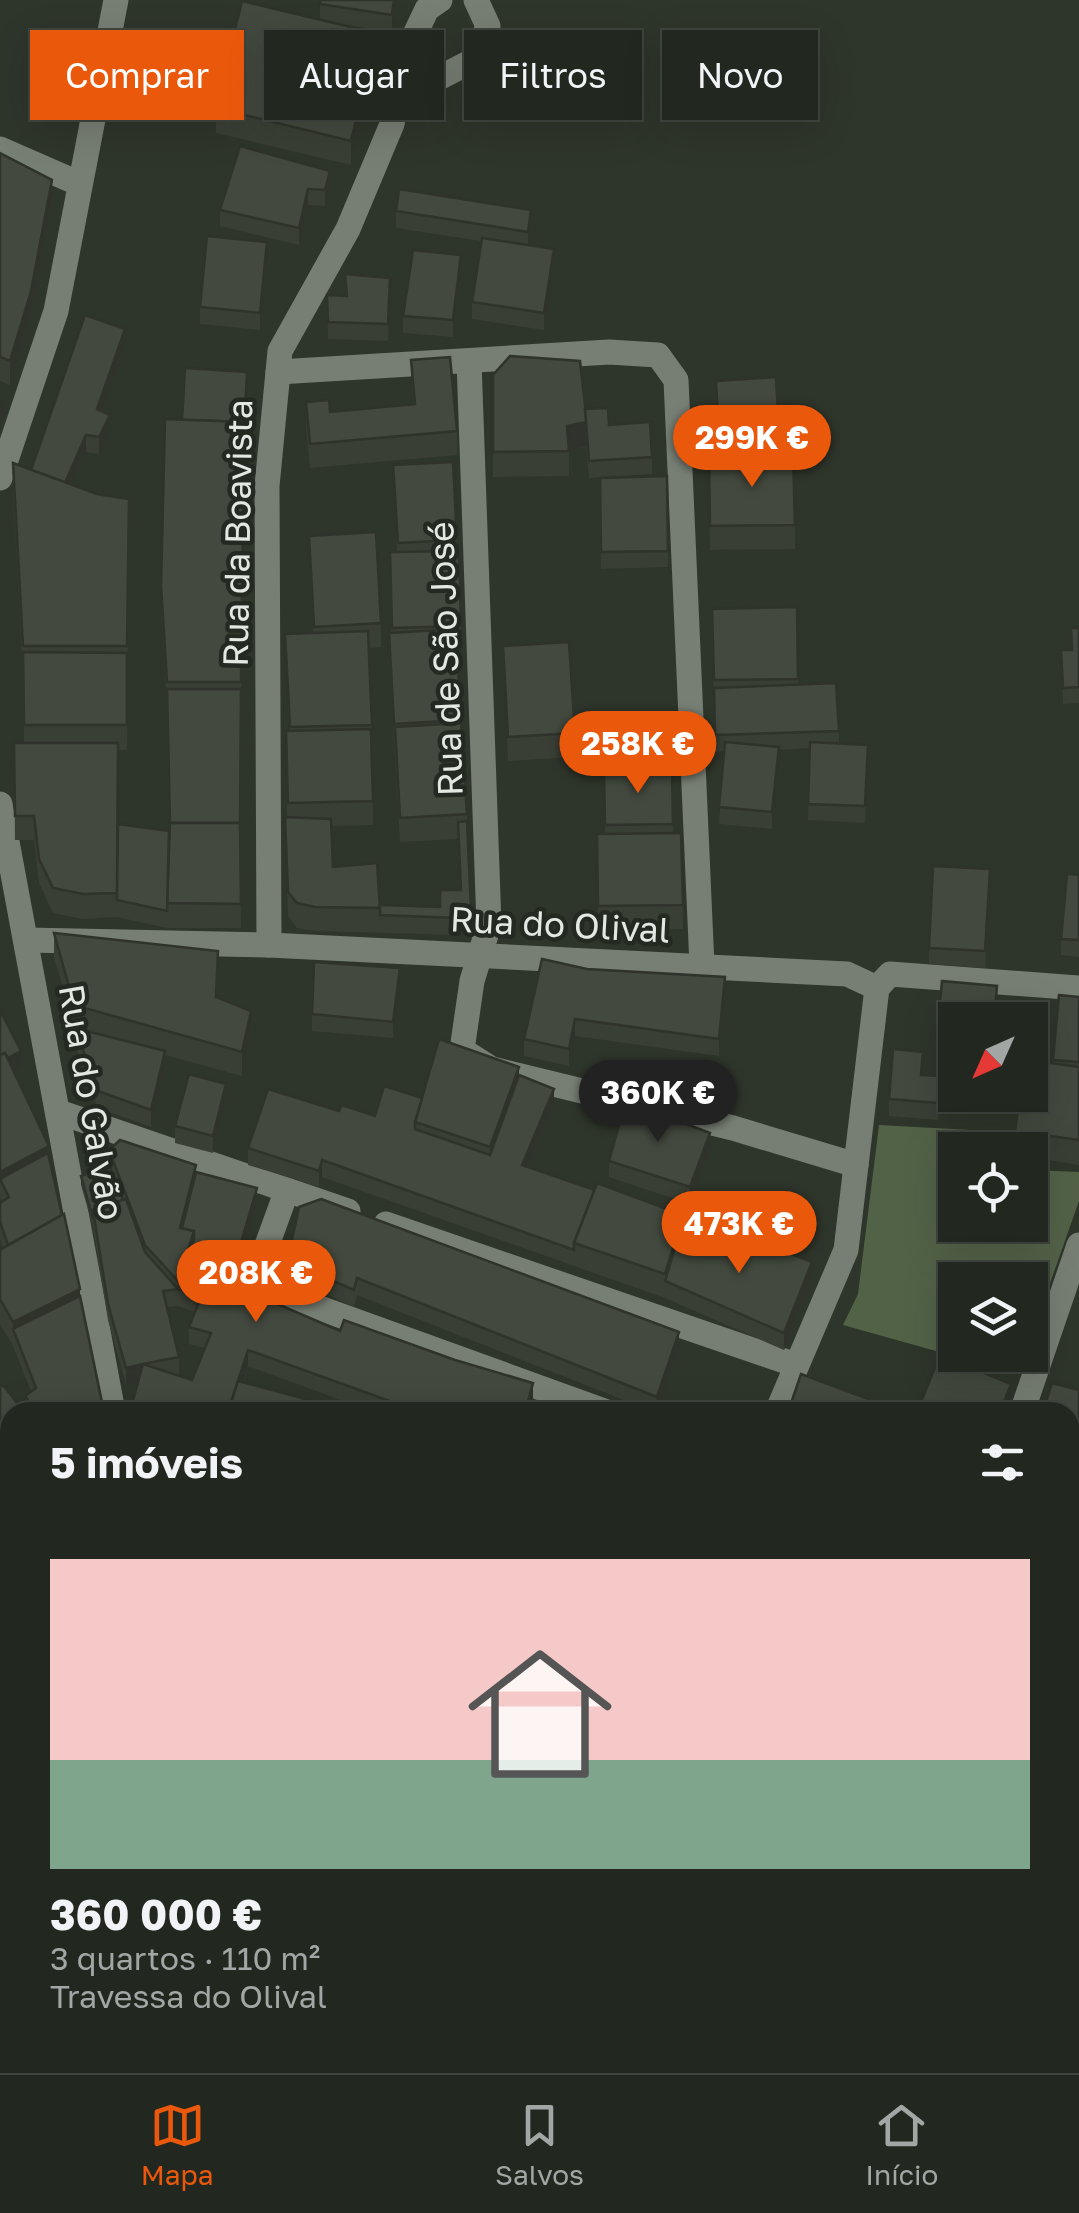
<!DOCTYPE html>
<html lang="pt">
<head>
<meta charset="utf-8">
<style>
  :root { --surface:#222820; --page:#2a3029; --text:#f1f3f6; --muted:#a2a6a5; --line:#3f443e; --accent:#ea580c }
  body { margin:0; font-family:"Golos Text",sans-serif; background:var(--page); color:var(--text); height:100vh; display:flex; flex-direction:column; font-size:38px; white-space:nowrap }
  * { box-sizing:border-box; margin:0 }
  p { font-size:32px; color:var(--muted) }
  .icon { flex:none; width:55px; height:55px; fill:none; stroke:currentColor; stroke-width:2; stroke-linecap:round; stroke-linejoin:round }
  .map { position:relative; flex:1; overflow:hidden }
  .sheet { position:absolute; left:0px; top:1402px; width:1080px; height:672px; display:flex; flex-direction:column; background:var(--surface); border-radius:30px 30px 0 0; box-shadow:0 10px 40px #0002,0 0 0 2px var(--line) }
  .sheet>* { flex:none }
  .hud { position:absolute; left:30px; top:30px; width:1020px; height:90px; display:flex; gap:20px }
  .needle { width:65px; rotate:225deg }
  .tools { position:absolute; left:938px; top:1002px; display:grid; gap:20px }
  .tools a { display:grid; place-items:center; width:110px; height:110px; border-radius:0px; background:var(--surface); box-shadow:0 10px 40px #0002,0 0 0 2px var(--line); font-size:50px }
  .price { position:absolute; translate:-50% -85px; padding:0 22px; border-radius:35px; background:var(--accent); color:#fff; font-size:32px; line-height:65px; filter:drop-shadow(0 2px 5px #0008) }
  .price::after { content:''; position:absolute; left:50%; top:60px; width:30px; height:22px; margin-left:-15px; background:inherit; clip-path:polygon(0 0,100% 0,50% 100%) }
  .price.selected { background:#222; color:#fff }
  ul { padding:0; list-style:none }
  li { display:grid; align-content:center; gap:20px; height:530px; padding:0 50px }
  li span { display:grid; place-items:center; height:310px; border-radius:0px; color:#555 }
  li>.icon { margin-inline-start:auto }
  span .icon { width:180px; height:180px; fill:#fffc; stroke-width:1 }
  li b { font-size:42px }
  h2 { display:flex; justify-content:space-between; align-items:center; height:120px; padding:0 50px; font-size:42px }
  .pill { padding:0 35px; border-radius:0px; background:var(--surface); box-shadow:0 10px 40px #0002,0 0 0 2px var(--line); font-size:35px; line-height:90px }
  .pill.selected { background:var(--accent); color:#fff }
  .menu { display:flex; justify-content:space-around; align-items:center; height:140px; border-top:2px solid var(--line); background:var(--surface); font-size:28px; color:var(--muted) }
  .menu a { display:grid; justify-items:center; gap:5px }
  .menu .selected { color:var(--accent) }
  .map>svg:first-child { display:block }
  .green { fill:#526247 }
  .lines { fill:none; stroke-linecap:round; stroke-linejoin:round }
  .minor { stroke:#777e73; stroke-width:25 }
  .wall { fill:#3a3f35; fill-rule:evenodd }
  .shaded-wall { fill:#2f332b }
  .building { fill:#43493e; stroke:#2f332b; stroke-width:2.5; fill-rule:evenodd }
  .labels { text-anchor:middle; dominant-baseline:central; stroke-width:9; stroke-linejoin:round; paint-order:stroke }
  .street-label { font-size:35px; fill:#e4e8e2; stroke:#242a21 }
</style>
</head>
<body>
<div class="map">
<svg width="1079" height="2073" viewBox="0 0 1079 2073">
  <rect width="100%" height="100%" fill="#2e352a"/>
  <!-- green -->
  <polygon class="green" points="879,1125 971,1130 969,1150 955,1150 955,1225 1030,1225 1030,1170 1079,1172 1079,1201 1030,1340 1030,1280 955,1280 955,1355 1025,1355 1018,1374 843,1325 858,1294"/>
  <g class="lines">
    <!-- minor -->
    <g class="minor">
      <polyline points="399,91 439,78 474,60 488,26 476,0"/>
      <polyline points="0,149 80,184"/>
      <polyline points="469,361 489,925 472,981 462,1050 492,1069 733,1128 856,1165"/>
      <polyline points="278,372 609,352 658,355 676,380 702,966"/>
      <polyline points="0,478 56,311 116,0"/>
      <polyline points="0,804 113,1412"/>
      <polyline points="27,940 269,945 847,974 877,988 890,974 1079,988"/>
      <polyline points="269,945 267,486 280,351 348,229 392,124 408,49 427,9 440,0"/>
      <polyline points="59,1112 348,1211"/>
      <polyline points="287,1190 258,1270 267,1289 607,1412"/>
      <polyline points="386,1224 796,1365"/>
      <polyline points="777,1412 846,1250 877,988"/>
      <polyline points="1022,1412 1079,1245"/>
      <polyline points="1070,1492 1079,1495"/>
      <polyline points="0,1682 10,1674"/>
      <polyline points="0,1859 10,1852"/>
      <polyline points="1070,1947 1079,1934"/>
      <polyline points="0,2028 10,2020"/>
      <polyline points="835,2065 846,2073"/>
      <polyline points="235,2073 239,2065"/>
    </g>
  </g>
  <!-- wall -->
  <g class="wall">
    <polygon points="320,0 397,0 392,32 335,23 376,57 351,165 216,133 216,108 320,20"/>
    <polygon points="0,153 52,204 31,315 10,385 0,381"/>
    <polygon points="330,171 330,188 325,206 308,205 299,245 220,226 220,210"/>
    <polygon points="396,211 531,227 528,245 554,266 544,330 472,319 472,302 481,241 396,228"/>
    <polygon points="267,258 260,330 200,324 200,307"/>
    <polygon points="461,272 453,337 403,333 403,316"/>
    <polygon points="345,274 390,295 388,341 328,339 327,295 346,296"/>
    <polygon points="125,346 102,411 110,432 99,454 86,452 71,485 97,494 129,499 127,750 118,750 117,883 169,831 167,706 161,610 165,419 182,420 247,389 244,446 240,835 241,928 167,928 117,917 117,913 117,917 83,919 53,913 39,883 34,840 15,840 14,743 24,743 23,677 13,494 13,463 31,470"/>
    <polygon points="411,360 457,431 457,455 310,468 306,426 306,402 330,412 413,404"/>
    <polygon points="493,375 585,409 652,457 652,474 589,478 586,447 569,450 569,476 493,477"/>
    <polygon points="716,381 779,431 779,448 719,451"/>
    <polygon points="709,454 795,525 795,549 710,550"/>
    <polygon points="453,462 461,626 461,643 456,643 467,814 471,928 457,935 315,931 297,928 288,916 285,817 287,817 286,731 289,731 285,634 313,633 309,536 381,623 381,647 369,648 372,725 373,825 332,826 333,867 380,905 440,907 460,890 458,839 400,842 389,657 389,633 391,632 390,552 397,552 393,465"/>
    <polygon points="600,478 668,551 668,567 601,569"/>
    <polygon points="797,607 798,685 839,731 839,743 868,761 865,823 808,820 810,748 779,750 772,829 719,824 724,751 715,752 712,633"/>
    <polygon points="1071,628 1079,628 1079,703 1063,704 1061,650 1071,650"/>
    <polygon points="503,646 575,733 575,757 508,761"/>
    <polygon points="672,768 673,833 683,905 683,929 598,930 597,834 605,834 604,769"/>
    <polygon points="1079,875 1079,957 1061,955 1061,939"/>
    <polygon points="990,886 985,968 929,964 929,948"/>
    <polygon points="54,933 217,997 251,1035 242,1076 165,1055 165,1068 151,1127 98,1108 75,1045 75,1030 54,957"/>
    <polygon points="587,969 725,994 719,1056 575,1036 569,1066 524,1056 524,1039"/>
    <polygon points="942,981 997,986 995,1020 955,1020 955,1065 936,1063"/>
    <polygon points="400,985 393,1038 312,1031 312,1014"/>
    <polygon points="1059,995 1079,997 1079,1165 1030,1157 1030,1150 1015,1150 1015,1131 1053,1063"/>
    <polygon points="0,1010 21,1068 14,1072 49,1153 104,1412 25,1412 25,1396 31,1391 13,1346 0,1324 0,1250 3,1248 0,1239 0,1203 2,1201 0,1197"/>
    <polygon points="519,1075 554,1106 528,1168 683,1222 812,1278 784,1350 665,1298 322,1177 319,1187 248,1165 248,1148 339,1111 375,1116 422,1098"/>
    <polygon points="922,1075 941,1093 938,1120 889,1116 889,1099"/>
    <polygon points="226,1100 213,1153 175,1143 175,1126"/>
    <path d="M109,1150L196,1172L257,1205L233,1285L340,1331L533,1400L529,1412H374L248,1366L244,1383L339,1412H132V1404L138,1382L126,1385L108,1320L93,1227L81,1185V1176L109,1165ZM178,1306L195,1312L189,1327V1344L205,1348L192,1380L175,1375L179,1374V1357L167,1307Z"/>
    <polygon points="710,1150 690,1204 609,1177 609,1161"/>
    <polygon points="287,1263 679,1348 657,1412 654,1412 357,1295 354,1307 324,1293 302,1291 287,1280"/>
    <polygon points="801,1374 882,1412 788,1412"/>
    <polygon points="0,1387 10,1412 10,1506 0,1493"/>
    <polygon points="1079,1390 1079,1478 1070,1475 1070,1412"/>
    <polygon points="1070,1495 1079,1497 1079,1590 1070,1587"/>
    <polygon points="10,1584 10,1660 1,1667 0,1665 0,1593 7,1601 7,1586"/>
    <polygon points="10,1682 10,1739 0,1748 0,1690"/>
    <polygon points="10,1761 10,1836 0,1845 0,1769"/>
    <polygon points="1070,1764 1079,1766 1079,1826 1070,1825"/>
    <polygon points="526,2065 551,2065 550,2070"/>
    <polygon points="617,2065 674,2065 668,2073 617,2073"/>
    <polygon points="863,2065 898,2065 893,2073 876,2073"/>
  </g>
  <!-- shaded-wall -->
  <g class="shaded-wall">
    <polygon points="394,0 397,0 392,32 392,15"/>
    <polygon points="376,33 376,57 351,165 351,141"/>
    <polygon points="330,171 330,188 325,206 325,190"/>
    <polygon points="52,180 52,204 31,315 10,385 10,361"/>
    <polygon points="308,189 308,205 299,245 299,228"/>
    <polygon points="531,210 531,227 528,249 528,232"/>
    <polygon points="267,242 267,258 260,330 260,313"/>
    <polygon points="554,249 554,266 544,330 544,313"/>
    <polygon points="461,255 461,272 453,337 453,320"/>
    <polygon points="125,329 125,346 97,426 97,409"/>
    <polygon points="4,399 4,416 0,422 0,405"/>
    <polygon points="110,415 110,432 99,454 99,437"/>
    <polygon points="587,422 587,446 567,451 567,426"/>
    <polygon points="86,435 86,452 60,511 60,494"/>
    <polygon points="779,747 779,764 772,829 772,812"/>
    <polygon points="471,911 471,928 457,935 457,918"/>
    <polygon points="400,968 400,985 393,1038 393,1022"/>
    <polygon points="725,977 725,994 719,1056 719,1039"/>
    <polygon points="251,1011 251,1035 242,1076 242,1052"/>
    <polygon points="575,1019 575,1036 569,1066 569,1049"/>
    <polygon points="21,1051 21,1068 0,1079 0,1062"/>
    <polygon points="165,1051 165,1068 151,1127 151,1110"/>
    <polygon points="519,1067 519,1091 490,1171 490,1147"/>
    <polygon points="226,1084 226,1100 213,1153 213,1136"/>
    <polygon points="554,1089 554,1106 522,1182 522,1165"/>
    <polygon points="710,1133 710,1150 690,1204 690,1187"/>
    <polygon points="49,1146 49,1170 0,1181 0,1172"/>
    <polygon points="322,1160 322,1177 319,1187 319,1171"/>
    <polygon points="257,1188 257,1205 229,1300 229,1283"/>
    <polygon points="683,1215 683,1239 665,1281 665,1274"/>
    <polygon points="194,1231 194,1255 178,1289 178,1281"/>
    <polygon points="812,1262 812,1278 784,1350 784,1333"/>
    <polygon points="80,1289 80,1313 13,1329 13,1346 13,1322"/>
    <polygon points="679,1332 679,1348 657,1412 657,1397"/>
    <polygon points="248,1350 248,1366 235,1412 230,1412"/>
    <polygon points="143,1364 143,1381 126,1385 126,1368"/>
    <polygon points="533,1383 533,1400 529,1412 525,1412"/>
    <polygon points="1011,1384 1011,1401 1006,1412 1000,1412"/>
    <polygon points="10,1643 10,1660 1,1667 1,1650"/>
    <polygon points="10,1730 10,1739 0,1749 0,1740"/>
    <polygon points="10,1828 10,1836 0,1845 0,1836"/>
    <polygon points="1079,1881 1079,1898 1070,1913 1070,1896"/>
    <polygon points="10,1914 10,1931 0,1939 0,1922"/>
    <polygon points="10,1992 10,2008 0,2016 0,1999"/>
    <polygon points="1079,2015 1079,2039 1070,2052 1070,2028"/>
    <polygon points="93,2065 104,2065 99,2073 87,2073"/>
    <polygon points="197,2065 208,2065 203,2073 192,2073"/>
    <polygon points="662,2065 674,2065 668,2073 656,2073"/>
    <polygon points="729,2065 735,2065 732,2073 723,2073"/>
    <polygon points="792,2065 802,2065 802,2067 798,2073 787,2073"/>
    <polygon points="888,2065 898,2065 893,2073 888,2073"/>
    <polygon points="958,2065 963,2065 963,2073 953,2073"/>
    <polygon points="1043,2065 1060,2065 1055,2073 1037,2073"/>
  </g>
  <!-- building -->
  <g class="building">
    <polygon points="320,0 394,0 392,15 320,4"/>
    <polygon points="242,1 376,33 351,141 216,108"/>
    <polygon points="240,146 330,171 325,190 308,189 299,228 220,210"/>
    <polygon points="0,153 52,180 31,291 10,361 0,357"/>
    <polygon points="399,189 531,210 528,232 396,211"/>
    <polygon points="207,236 267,242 260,313 200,307"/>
    <polygon points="482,238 554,249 544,313 472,302"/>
    <polygon points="413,250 461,255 453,320 403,316"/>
    <polygon points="345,274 390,278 388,324 328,322 327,295 347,296"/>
    <polygon points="85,315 125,329 97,409 110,415 99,437 86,435 65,483 31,470"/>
    <polygon points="510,356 580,361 587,422 567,426 569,451 493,452 493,375"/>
    <polygon points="450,357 457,431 310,444 306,402 329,400 330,412 415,404 411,360"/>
    <polygon points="185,368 247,372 244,430 244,422 182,420"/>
    <polygon points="776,377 779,431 719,434 716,381"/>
    <polygon points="608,408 609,425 650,422 652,457 589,461 585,409"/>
    <polygon points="165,419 244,422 241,682 167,682 161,586"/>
    <polygon points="793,453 795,525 710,526 709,454"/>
    <polygon points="453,462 457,540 398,543 393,465"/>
    <polygon points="13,463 97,494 129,499 127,646 23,646"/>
    <polygon points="667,476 668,551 601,552 600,478"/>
    <polygon points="376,532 381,623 314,627 309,536"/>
    <polygon points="459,551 461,626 392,628 390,552"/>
    <polygon points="797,607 798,679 714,680 712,609"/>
    <polygon points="1071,628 1079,628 1079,687 1063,688 1061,650 1072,650"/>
    <polygon points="456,629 461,720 394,724 389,633"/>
    <polygon points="368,631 372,725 290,727 285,634"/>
    <polygon points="569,642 575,733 508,737 503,646"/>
    <polygon points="23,652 127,653 127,725 24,725"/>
    <polygon points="836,683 839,731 715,735 714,688"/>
    <polygon points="167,689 241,689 240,826 240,823 170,823 170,825"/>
    <polygon points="461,723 467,814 400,818 395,727"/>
    <polygon points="371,729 373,801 288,803 286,731"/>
    <polygon points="725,742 779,747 772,812 719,807"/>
    <polygon points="810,742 868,745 865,806 808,804"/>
    <polygon points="14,743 118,743 117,893 83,894 53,888 39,859 34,816 15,816"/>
    <polygon points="672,768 673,824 605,825 604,769"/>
    <polygon points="285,817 331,819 333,867 377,863 380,908 315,907 297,903 288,892"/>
    <polygon points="467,821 471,911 457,918 380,915 380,905 440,907 440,890 461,890 458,822"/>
    <polygon points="170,823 240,823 241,904 167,903"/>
    <polygon points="118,824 169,831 167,911 117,900"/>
    <polygon points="681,833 683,905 598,906 597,834"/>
    <polygon points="933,866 990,869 985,951 929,948"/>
    <polygon points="1067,874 1079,875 1079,940 1061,939"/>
    <polygon points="54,933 218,951 216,997 251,1011 242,1052 74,1005"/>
    <polygon points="542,959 587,969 725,977 719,1039 575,1019 569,1049 524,1039"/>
    <polygon points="314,962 400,968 393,1022 312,1014"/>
    <polygon points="942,981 997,986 994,1020 955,1020 955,1048 936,1046"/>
    <polygon points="1059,995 1079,997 1079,1062 1053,1060"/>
    <polygon points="0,1010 21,1051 8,1058 5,1053 0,1055"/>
    <polygon points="75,1028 165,1051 151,1110 98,1091"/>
    <polygon points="439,1039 519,1067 490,1147 415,1122"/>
    <polygon points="893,1049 923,1052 921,1075 941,1076 938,1103 889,1099"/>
    <polygon points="5,1053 49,1146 0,1172 0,1055"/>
    <polygon points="1030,1060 1079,1067 1079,1140 1015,1131 1020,1095 1030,1095"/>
    <polygon points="189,1074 226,1084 213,1136 175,1126"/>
    <polygon points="519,1075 554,1089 522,1165 595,1190 574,1243 574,1250 322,1160 319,1171 248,1148 268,1089 339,1111 342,1105 375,1116 384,1086 422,1098 415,1122 415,1129 490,1155"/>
    <polygon points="626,1101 710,1133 690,1187 609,1161"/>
    <polygon points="120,1140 196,1165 180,1228 194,1231 178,1281 145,1245 109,1150"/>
    <polygon points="48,1153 62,1215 8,1245 0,1222 0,1203 9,1197 0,1179"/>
    <polygon points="109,1165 123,1200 93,1210 93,1219 81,1176"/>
    <path d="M196,1172L257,1188L229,1283L340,1331L344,1320L455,1360L533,1383L525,1412H472L440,1404L437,1412H420L248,1350L228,1412H154L132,1404L143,1364L126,1368L108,1304L93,1210L126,1199L145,1252L178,1289L194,1239V1231L182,1228ZM178,1289L201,1297L189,1327L211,1333L192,1380L143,1364L179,1357L163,1291Z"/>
    <polygon points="597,1183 683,1215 665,1274 574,1243"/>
    <polygon points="321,1199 679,1332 657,1397 357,1278 354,1290 324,1277 302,1274 287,1263 299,1207"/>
    <polygon points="64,1214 80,1289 13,1322 0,1299 0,1250"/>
    <polygon points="683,1222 756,1254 761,1242 812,1262 784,1333 665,1281"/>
    <polygon points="80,1296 104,1412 36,1412 25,1396 36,1388 13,1329"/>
    <polygon points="940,1355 1011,1384 1000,1412 917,1412"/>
    <polygon points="801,1374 882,1404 880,1412 841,1412 819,1405 817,1412 788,1412"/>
    <polygon points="238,1381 339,1408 338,1412 228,1412"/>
    <polygon points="1052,1383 1079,1390 1079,1461 1070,1459 1070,1412 1043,1412"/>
    <polygon points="3,1385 24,1412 10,1412 10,1482 0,1469 0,1387"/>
    <polygon points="555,1409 576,1412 555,1412"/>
    <polygon points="1070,1495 1079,1497 1079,1573 1070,1571"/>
    <polygon points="0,1593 10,1604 10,1643 1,1650 0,1649"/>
    <polygon points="10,1682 10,1704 0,1692"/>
    <polygon points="0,1708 10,1720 10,1730 0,1740"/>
    <polygon points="10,1761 10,1807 0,1795 0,1769"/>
    <polygon points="1070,1764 1079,1766 1079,1810 1070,1808"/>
    <polygon points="0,1803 10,1815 10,1828 0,1836"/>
    <polygon points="10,1856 10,1914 0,1922 0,1863"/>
    <polygon points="1070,1876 1079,1881 1070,1896"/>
    <polygon points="10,1940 10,1969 0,1957 0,1948"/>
    <polygon points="1079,1942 1079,1971 1070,1964 1070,1954"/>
    <polygon points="0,1957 10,1969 10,1992 0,1999"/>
    <polygon points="1070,1964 1079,1971 1079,2015 1070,2028"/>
    <polygon points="10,2033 10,2065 79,2065 84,2071 81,2073 0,2073 0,2042"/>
    <polygon points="1079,2056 1079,2073 1067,2073"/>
    <polygon points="79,2065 93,2065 87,2073 84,2073"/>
    <polygon points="141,2065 197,2065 192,2073 136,2073"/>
    <polygon points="248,2065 334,2065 332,2073 243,2073"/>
    <polygon points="359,2065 469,2065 468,2069 472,2073 357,2073"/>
    <polygon points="630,2065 662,2065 656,2073 640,2073"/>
    <polygon points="677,2065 729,2065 723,2073 671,2073"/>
    <polygon points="753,2065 792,2065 787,2073 747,2073"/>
    <polygon points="900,2065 958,2065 953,2073 894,2073"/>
    <polygon points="984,2065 1043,2065 1037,2073 978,2073"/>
  </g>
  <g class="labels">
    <!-- street labels -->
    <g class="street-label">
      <text transform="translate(237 533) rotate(-89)">Rua da Boavista</text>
      <text transform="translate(445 659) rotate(-92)">Rua de São José</text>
      <text transform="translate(560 924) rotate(3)">Rua do Olival</text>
      <text transform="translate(92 1102) rotate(80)">Rua do Galvão</text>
    </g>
  </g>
</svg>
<div class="tools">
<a><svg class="needle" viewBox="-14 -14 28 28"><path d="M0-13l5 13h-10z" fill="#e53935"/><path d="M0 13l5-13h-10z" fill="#a2a6a5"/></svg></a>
<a><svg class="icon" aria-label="locate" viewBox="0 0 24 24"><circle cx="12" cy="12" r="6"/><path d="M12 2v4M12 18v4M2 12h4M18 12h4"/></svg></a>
<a><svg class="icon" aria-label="layers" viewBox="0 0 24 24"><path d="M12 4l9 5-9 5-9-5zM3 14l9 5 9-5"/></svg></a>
</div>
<b class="price" style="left:752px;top:490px">299K €</b>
<b class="price" style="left:638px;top:796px">258K €</b>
<b class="price selected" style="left:658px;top:1145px">360K €</b>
<b class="price" style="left:739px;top:1276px">473K €</b>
<b class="price" style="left:256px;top:1325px">208K €</b>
<div class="hud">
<a class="pill selected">Comprar</a>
<a class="pill">Alugar</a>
<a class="pill">Filtros</a>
<a class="pill">Novo</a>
</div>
<section class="sheet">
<h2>5 imóveis<svg class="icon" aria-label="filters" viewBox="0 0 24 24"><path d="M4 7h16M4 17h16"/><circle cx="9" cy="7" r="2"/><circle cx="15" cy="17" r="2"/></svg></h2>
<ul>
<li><span style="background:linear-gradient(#f6c9c9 65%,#7fa58c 0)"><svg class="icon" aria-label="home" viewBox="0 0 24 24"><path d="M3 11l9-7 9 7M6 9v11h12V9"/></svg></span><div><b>360 000 €</b><p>3 quartos · 110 m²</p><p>Travessa do Olival</p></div></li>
</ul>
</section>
</div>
<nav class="menu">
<a class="selected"><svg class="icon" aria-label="map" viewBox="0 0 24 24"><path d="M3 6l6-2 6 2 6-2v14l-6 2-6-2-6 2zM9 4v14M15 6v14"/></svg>Mapa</a>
<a><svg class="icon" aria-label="saved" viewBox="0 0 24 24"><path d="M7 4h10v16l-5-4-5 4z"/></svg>Salvos</a>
<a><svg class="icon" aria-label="home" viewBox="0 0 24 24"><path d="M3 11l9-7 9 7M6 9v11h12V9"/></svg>Início</a>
</nav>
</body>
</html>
